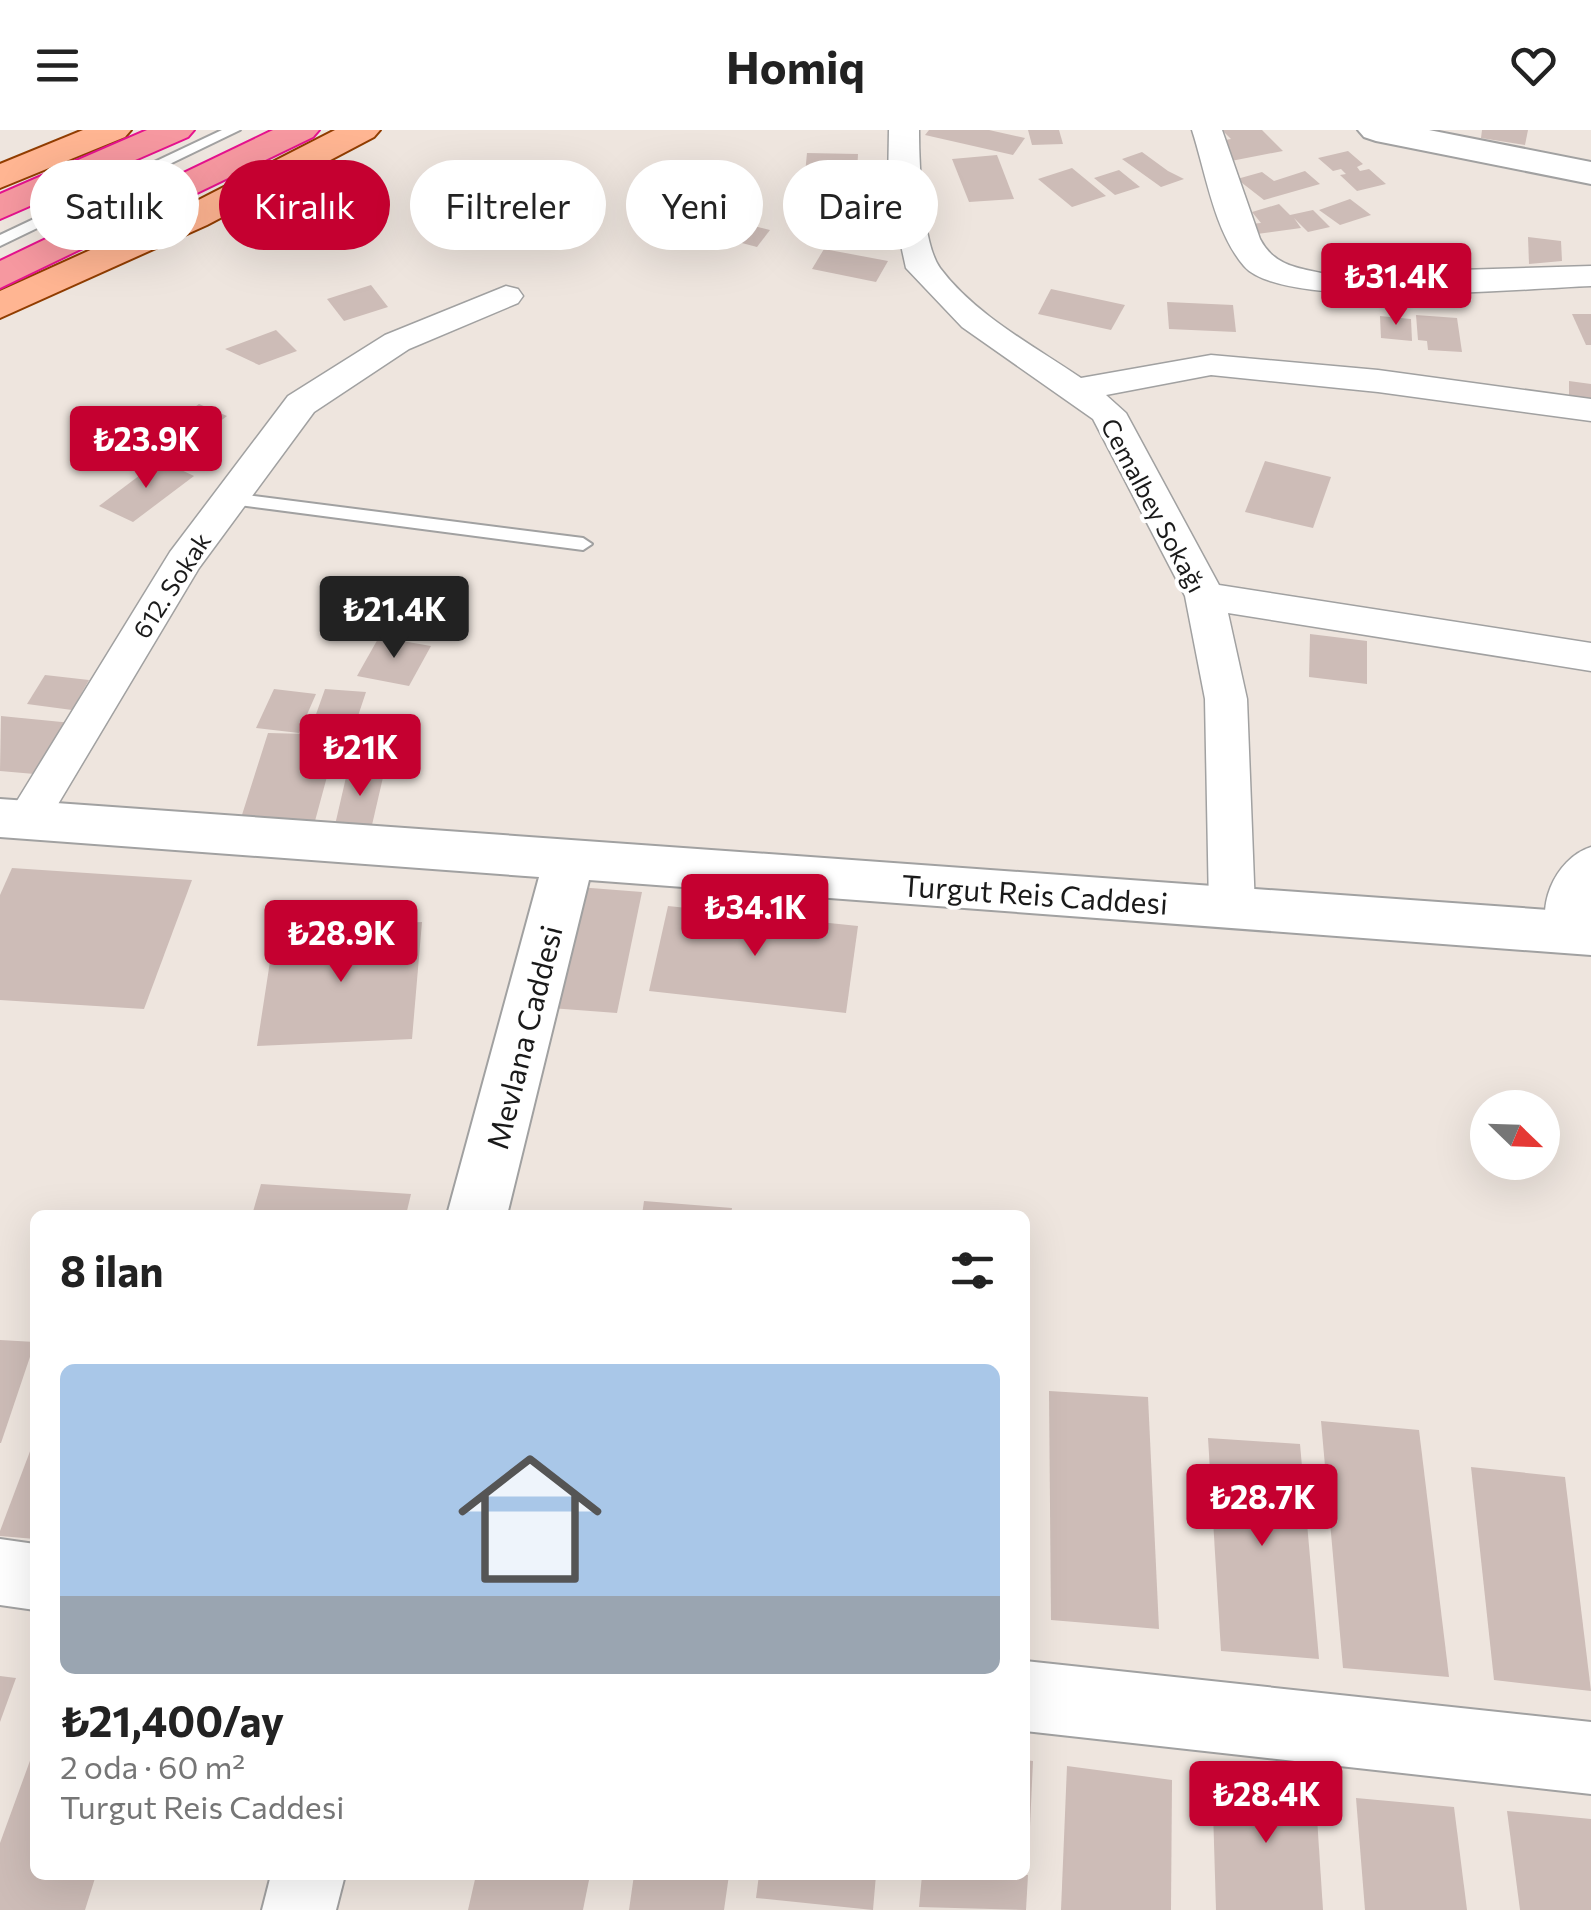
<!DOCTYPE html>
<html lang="tr">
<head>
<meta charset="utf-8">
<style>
  :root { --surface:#fff; --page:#f6f6f6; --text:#222; --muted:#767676; --line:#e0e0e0; --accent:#c50030 }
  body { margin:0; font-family:Commissioner,sans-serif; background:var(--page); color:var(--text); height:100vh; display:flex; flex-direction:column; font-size:38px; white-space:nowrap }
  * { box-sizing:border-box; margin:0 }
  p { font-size:32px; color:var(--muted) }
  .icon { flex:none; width:55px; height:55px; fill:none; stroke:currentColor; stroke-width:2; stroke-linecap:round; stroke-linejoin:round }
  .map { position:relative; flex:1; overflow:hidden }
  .panel { position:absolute; left:30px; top:1080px; width:1000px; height:670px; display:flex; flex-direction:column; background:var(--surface); border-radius:15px; box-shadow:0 10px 40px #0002 }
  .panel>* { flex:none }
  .hud { position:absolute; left:30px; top:30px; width:1000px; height:90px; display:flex; gap:20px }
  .needle { width:65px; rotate:113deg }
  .fabs { position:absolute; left:1470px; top:960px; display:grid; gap:20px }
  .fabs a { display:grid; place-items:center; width:90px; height:90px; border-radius:50%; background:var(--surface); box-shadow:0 10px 40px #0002; font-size:50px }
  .price { position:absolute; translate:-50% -85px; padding:0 22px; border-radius:10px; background:var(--accent); color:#fff; font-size:32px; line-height:65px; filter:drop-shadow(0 2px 5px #0008) }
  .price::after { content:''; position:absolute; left:50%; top:60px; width:30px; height:22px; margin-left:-15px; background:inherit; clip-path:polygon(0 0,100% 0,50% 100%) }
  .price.active { background:#222; color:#fff }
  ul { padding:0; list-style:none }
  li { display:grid; align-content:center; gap:20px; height:530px; padding:0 30px }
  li+li { border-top:2px solid var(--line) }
  li span { display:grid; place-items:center; height:310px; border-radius:15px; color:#555 }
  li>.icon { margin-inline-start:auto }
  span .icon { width:180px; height:180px; fill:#fffc; stroke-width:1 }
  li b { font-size:42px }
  h2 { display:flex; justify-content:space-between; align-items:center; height:120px; padding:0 30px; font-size:42px }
  .chip { padding:0 35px; border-radius:45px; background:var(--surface); box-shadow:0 10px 40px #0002; font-size:35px; line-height:90px }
  .chip.active { background:var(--accent); color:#fff }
  header { display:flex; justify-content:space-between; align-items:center; height:130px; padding:0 30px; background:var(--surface); font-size:45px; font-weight:700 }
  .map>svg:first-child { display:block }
  .building { fill:#cdbcb7 }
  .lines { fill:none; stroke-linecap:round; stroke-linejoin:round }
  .service-casing { stroke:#a1a1a1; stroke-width:4 }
  .minor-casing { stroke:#a1a1a1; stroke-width:3 }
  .tertiary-casing { stroke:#a1a1a1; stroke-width:4 }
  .primary-casing { stroke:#913d00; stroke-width:4 }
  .trunk-casing { stroke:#e5128e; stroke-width:4 }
  .service { fill:#fff; fill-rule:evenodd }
  .minor { fill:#fff; fill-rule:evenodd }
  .tertiary { fill:#fff; fill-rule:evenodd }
  .primary { fill:#ffb592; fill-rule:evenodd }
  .trunk { fill:#f698a0; fill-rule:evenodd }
  .labels { text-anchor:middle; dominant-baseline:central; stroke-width:8; stroke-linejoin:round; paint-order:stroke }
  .far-street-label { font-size:25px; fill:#1a1a1a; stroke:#fff }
  .street-label { font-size:30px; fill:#1a1a1a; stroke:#fff }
</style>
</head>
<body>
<header><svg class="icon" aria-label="menu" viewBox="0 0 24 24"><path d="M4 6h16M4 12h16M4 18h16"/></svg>Homiq<svg class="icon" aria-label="heart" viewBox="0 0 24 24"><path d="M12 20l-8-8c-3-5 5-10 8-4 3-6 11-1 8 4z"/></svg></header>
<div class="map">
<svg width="1591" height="1780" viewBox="0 0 1591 1780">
  <rect width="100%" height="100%" fill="#eee5de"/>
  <!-- building -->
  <g class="building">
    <polygon points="929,0 989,0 1025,8 1013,25 925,5"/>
    <polygon points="1028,0 1059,0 1063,14 1032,15"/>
    <polygon points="1222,0 1262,0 1283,21 1231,31 1213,12 1231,9"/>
    <polygon points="1482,0 1528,0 1525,15 1481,8"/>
    <polygon points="1348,21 1363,34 1357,37 1360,41 1369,39 1386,54 1357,61 1340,45 1346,44 1341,39 1333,41 1318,28"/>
    <polygon points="1142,22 1168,41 1184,49 1161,57 1122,29"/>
    <polygon points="807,23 858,24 857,45 805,44"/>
    <polygon points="997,25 1014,69 969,72 952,29"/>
    <polygon points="1072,38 1106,66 1072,77 1038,49"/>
    <polygon points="1119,40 1140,57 1115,65 1094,48"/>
    <polygon points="1305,41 1320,54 1264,70 1237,49 1262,42 1274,51"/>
    <polygon points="814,53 867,53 867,73 814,72"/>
    <polygon points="1350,69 1371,85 1340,95 1319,80"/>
    <polygon points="1279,74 1290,85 1313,80 1330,97 1308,102 1294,88 1301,98 1257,104 1250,94 1261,93 1252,82"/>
    <polygon points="839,76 900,88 884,114 822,101"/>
    <polygon points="729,90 770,100 757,117 715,106"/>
    <polygon points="1528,107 1561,111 1562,131 1529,134"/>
    <polygon points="824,119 888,131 876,152 812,139"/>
    <polygon points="371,155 388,177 344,191 327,169"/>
    <polygon points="1051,159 1125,175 1111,200 1038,184"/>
    <polygon points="1167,172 1233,175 1236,202 1169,199"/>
    <polygon points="1572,184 1591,184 1591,215 1586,215"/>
    <polygon points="1416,185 1457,188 1462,222 1428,220 1427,211 1418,210"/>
    <polygon points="1380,186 1411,189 1412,211 1381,208"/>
    <polygon points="276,200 297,221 259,235 225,219"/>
    <polygon points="1569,251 1591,254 1591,276 1569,273"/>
    <polygon points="199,274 227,286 186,317 157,304"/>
    <polygon points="160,330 194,346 133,392 99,376"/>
    <polygon points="1265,331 1331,347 1313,398 1245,382"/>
    <polygon points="1310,504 1367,511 1367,554 1309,547"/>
    <polygon points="379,507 431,516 409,556 357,546"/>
    <polygon points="45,545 89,550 72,580 27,574"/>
    <polygon points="274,559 316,564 299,603 256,598"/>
    <polygon points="325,559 366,562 351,607 338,606 315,691 241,688 268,603 309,604"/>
    <polygon points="1,586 72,593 46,645 0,641"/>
    <polygon points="347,643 384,643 372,695 335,695"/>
    <polygon points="12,738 192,750 144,879 0,870 0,765"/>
    <polygon points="565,756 642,762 617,883 537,877"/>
    <polygon points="668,776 858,796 846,883 649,861"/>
    <polygon points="422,792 412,909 257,916 275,799"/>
    <polygon points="261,1054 411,1064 406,1085 252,1085"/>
    <polygon points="644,1071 732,1078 731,1085 642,1085"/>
    <polygon points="0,1210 35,1212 1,1313 0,1313"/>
    <rect x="1025" y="1261" width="4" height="234"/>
    <polygon points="1049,1261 1148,1267 1159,1499 1051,1490"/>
    <polygon points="1321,1291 1419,1300 1449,1547 1343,1538"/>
    <polygon points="35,1308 35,1409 0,1406 0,1401"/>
    <polygon points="1208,1308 1300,1314 1319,1529 1221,1521"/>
    <polygon points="1471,1337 1565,1347 1591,1561 1494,1550"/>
    <polygon points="0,1546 16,1548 0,1592"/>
    <polygon points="35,1617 35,1745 96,1745 85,1780 0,1780 0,1713"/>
    <polygon points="1025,1630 1033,1631 1028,1740 1025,1740"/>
    <polygon points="1067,1636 1172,1650 1171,1780 1061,1780"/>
    <polygon points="1212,1646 1315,1657 1323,1780 1216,1780"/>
    <polygon points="1356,1668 1454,1677 1467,1780 1365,1780"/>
    <polygon points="1507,1681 1591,1689 1591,1780 1520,1780"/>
    <polygon points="476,1745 590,1745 583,1780 468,1780"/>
    <polygon points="634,1745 729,1745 724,1780 629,1780"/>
    <polygon points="759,1745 876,1745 873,1780 756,1768"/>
    <polygon points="922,1745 1028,1745 1026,1780 919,1777"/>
  </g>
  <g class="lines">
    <!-- service casing -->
    <g class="service-casing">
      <g id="service">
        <polygon points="222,0 240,0 0,116 0,105"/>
        <polygon points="230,363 583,408 592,414 583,420 224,373 221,369"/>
      </g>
    </g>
    <!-- minor casing -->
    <g class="minor-casing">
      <g id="minor">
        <path d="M889,0H919C919,32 922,113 940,138C975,185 1034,216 1081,248L1211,225L1378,240L1591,269V291L1378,262L1211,245L1106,265L1126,283L1219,455L1591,513V541L1228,483L1247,569L1255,778L1248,790L1232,796L1216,790L1209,778L1205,569L1185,466L1093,289L962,197L906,138L888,56Z"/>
        <path d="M1192,0H1222L1260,109C1274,136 1298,138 1326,144L1591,136V156C1526,158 1283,182 1244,136C1214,101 1206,43 1192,0Z"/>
        <polygon points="506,156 518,159 523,166 518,173 409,219 314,282 199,438 42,701 27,706 12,701 5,690 12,679 170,422 288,266 385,205"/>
        <path d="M1591,717V802L1584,815L1568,820L1552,815C1533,780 1554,729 1591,717Z"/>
      </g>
    </g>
    <!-- tertiary casing -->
    <g class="tertiary-casing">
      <g id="tertiary">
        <polygon points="1358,0 1429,0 1591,32 1591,54 1376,11 1364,7"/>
        <polygon points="0,669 1591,783 1591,825 589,750 507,1085 447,1085 539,747 0,707"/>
        <polygon points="0,1409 35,1414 35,1480 0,1475"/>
        <polygon points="1025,1531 1591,1592 1591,1664 1025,1601"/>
        <polygon points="271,1745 345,1745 336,1780 262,1780"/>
      </g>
    </g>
    <!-- primary casing -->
    <g class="primary-casing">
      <g id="primary">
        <polygon points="83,0 131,0 125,7 0,58 0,34"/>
        <polygon points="335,0 380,0 374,7 207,95 0,188 0,161 181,79"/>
      </g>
    </g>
    <!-- trunk casing -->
    <g class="trunk-casing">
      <g id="trunk">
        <polygon points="147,0 194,0 188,7 0,89 0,64"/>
        <polygon points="273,0 319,0 313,7 0,158 0,131"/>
      </g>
    </g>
    <!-- service -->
    <use href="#service" class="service"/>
    <!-- minor -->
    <use href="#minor" class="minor"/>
    <!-- tertiary -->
    <use href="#tertiary" class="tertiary"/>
    <!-- primary -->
    <use href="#primary" class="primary"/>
    <!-- trunk -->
    <use href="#trunk" class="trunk"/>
  </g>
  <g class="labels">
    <!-- far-street labels -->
    <g class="far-street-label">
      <text transform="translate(1154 375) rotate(62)">Cemalbey Sokağı</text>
      <text transform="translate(171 455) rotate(-57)">612. Sokak</text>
    </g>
    <!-- street labels -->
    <g class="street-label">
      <text transform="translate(1035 763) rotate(4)">Turgut Reis Caddesi</text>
      <text transform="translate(523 907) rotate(-76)">Mevlana Caddesi</text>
    </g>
  </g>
</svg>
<div class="fabs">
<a><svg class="needle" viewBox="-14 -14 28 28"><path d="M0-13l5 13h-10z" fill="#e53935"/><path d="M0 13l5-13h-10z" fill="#767676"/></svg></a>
</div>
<b class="price" style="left:1396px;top:198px">₺31.4K</b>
<b class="price" style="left:146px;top:361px">₺23.9K</b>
<b class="price active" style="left:394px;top:531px">₺21.4K</b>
<b class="price" style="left:360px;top:669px">₺21K</b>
<b class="price" style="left:755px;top:829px">₺34.1K</b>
<b class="price" style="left:341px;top:855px">₺28.9K</b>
<b class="price" style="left:1262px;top:1419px">₺28.7K</b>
<b class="price" style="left:1266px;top:1716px">₺28.4K</b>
<div class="hud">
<a class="chip">Satılık</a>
<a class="chip active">Kiralık</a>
<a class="chip">Filtreler</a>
<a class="chip">Yeni</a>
<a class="chip">Daire</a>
</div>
<section class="panel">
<h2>8 ilan<svg class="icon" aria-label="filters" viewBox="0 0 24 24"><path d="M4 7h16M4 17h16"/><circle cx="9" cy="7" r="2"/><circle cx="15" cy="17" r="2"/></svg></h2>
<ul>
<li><span style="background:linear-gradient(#a9c7e8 75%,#9aa5b1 0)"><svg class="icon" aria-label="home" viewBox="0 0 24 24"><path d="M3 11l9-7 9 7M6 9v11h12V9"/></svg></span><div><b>₺21,400/ay</b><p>2 oda · 60 m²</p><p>Turgut Reis Caddesi</p></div></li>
</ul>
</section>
</div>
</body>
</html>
